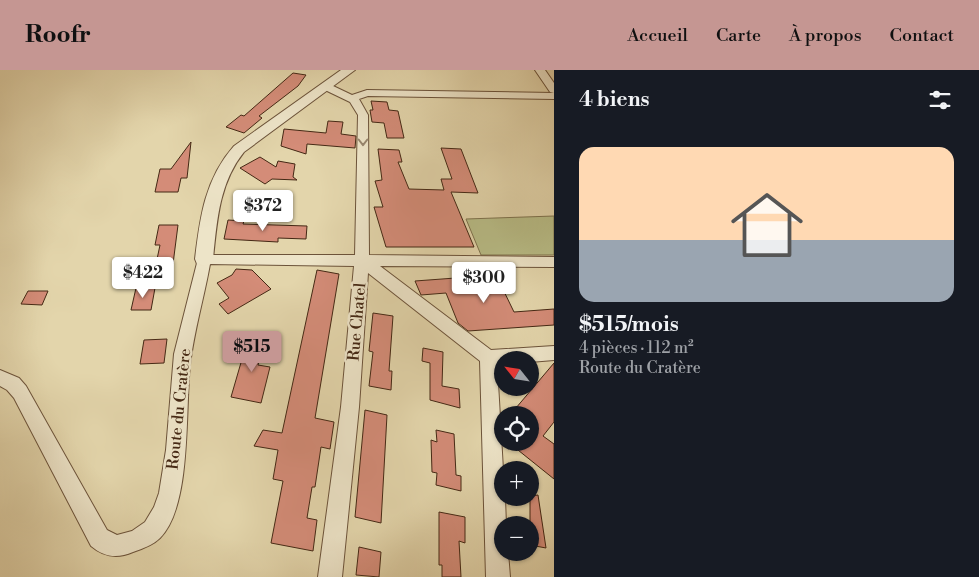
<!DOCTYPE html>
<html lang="fr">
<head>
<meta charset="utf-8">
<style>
  :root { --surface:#171b24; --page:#242831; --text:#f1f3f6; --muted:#9ea1a6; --line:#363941; --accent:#c59692 }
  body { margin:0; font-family:"Libre Bodoni",serif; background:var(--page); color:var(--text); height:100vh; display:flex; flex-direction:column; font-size:19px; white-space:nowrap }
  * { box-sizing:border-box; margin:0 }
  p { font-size:16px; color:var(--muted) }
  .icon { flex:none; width:28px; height:28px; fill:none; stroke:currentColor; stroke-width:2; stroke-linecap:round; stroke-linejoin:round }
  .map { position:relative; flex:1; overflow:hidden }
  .sheet { display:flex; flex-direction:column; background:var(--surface); width:425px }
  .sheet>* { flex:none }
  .needle { width:32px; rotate:300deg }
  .controls { position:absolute; left:494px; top:281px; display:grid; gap:10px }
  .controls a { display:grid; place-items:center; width:45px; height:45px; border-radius:50%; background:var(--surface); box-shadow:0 1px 4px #0004; font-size:25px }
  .price { position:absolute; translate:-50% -42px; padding:0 11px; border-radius:5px; background:#fff; color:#222; font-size:16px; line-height:32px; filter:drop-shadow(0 1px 2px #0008) }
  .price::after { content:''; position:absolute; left:50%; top:30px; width:15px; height:11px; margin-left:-8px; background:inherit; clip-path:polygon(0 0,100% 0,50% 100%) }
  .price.on { background:var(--accent); color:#111 }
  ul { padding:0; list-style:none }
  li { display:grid; align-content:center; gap:10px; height:265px; padding:0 25px }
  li+li { border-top:1px solid var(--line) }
  li span { display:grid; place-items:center; height:155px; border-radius:15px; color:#555 }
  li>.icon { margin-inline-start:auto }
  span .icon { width:90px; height:90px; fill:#fffc; stroke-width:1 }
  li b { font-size:21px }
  h2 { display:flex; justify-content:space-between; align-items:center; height:60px; padding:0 25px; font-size:21px }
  header { display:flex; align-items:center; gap:30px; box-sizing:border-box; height:70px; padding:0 25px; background:var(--accent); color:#111 }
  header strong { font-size:24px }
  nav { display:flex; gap:28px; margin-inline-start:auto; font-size:18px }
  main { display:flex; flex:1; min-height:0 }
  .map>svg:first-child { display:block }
  .green { fill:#b8bc86; stroke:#7e724d }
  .building { fill:#d48c78; stroke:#442814 }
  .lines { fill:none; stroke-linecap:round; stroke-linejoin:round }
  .minor-casing { stroke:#6c533a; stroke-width:2 }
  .tertiary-casing { stroke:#6c533a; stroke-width:2 }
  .minor { fill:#ede4c8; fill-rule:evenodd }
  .tertiary { fill:#ede4c8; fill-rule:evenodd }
  .oneway { stroke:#98866e }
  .labels { text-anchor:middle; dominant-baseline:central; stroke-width:5; stroke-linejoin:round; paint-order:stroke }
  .street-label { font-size:16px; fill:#442814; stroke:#ede4c8 }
</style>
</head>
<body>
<header>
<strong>Roofr</strong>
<nav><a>Accueil</a><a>Carte</a><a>À propos</a><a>Contact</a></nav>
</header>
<main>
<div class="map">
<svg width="554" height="507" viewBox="0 0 554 507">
  <rect width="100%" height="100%" fill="#e3d5ab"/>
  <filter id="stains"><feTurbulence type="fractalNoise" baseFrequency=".004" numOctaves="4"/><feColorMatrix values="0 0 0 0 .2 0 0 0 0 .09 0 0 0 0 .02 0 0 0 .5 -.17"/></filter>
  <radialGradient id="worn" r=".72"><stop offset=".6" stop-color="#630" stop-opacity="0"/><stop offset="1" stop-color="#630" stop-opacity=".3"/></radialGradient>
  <!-- green -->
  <polygon class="green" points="554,146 554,185 481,185 466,149"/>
  <!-- building -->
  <g class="building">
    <polygon points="293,3 306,5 298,16 259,46 262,48 244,63 226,57 241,45 244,46"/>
    <polygon points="371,31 387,32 389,40 398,41 404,68 387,68 384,53 372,52 370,40 373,40"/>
    <polygon points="328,51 343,52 341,64 356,66 355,78 307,74 306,84 281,76 284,59 326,63"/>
    <polygon points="191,72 187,108 181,108 178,122 155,122 160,99 171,99"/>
    <polygon points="441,78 461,79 478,123 451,122 474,177 386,177 374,137 383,137 375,111 382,110 378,79 399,80 402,92 398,92 409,119 444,120 441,109 452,109"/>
    <polygon points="260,87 276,97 278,91 295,94 293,107 297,110 272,109 265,114 240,98"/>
    <polygon points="228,150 244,151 243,154 307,156 306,169 278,168 278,172 224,169"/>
    <polygon points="159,155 178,155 173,194 156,194 160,175 155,175"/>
    <polygon points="236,199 252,200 271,219 228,244 219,234 229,228 217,213 232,205"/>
    <polygon points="317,200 339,204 315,348 334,352 330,379 321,377 315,417 312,417 307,448 317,450 313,481 271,473 283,411 273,409 278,380 254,376 263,360 282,363"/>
    <polygon points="496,205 514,242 554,239 554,255 468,261 458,253 446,223 421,225 415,211"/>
    <polygon points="136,218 155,218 151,240 131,240"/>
    <polygon points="28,221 48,221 42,235 21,234"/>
    <polygon points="373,243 393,246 389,301 392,301 391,320 369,316 373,282 369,281"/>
    <polygon points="249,265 266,268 258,295 270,297 261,333 231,327"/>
    <polygon points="167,269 164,293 140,294 144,270"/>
    <polygon points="423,278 443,282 442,316 459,319 460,338 430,330 430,293 422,291"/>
    <polygon points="554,293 554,352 543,366 554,374 554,409 508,372 530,372 530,345 510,345"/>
    <polygon points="365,340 387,345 381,453 355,447"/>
    <polygon points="436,360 454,364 456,405 461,406 461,421 436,415 437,403 432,402 431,370 437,372"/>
    <polygon points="538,425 546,478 530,475 530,426"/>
    <polygon points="439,442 465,447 465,473 459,471 461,507 442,507 442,495 439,495"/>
    <polygon points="359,477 381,482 379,507 356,505"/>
  </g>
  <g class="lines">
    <!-- minor casing -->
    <g class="minor-casing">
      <path id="minor" d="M535,0H545L554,13V29L368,26L359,29L368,45L369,185L554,187V197L380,196L491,280L554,276V290L530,292V290H502V294L497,295L503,400L502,428H505L506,455H502V482H508L510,507H486L480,291L368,203L359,337L342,507H318L341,337L354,196L210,194C204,228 194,261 190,295C185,339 192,436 160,468C153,475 142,479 133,482C117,489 104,487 91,476L14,328L7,320L0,316V300L19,308L26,316L107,460L117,465L132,461L145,452L154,437L159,423L166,380L174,284L199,185H355L358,45L350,32L323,19V15H331L352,25L367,20L554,23L550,22Z"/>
    </g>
    <!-- tertiary casing -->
    <g class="tertiary-casing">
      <path id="tertiary" d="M341,0H355L244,82C219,113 217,151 213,189L211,194L204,196L197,194L195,189C200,147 205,109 234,76Z"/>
    </g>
    <!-- minor -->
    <use href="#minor" class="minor"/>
    <!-- tertiary -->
    <use href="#tertiary" class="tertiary"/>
  </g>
  <!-- one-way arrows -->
  <defs><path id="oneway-chevron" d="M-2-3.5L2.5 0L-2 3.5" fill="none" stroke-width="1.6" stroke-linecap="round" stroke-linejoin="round" transform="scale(1.25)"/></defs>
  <use class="oneway" href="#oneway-chevron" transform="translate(363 72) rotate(90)"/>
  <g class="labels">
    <!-- street labels -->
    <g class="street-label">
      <text transform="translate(357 252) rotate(-85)">Rue Chatel</text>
      <text transform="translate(179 339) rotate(-84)">Route du Cratère</text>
    </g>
  </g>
  <rect width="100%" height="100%" filter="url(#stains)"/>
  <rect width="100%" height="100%" fill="url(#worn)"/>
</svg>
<div class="controls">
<a><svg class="needle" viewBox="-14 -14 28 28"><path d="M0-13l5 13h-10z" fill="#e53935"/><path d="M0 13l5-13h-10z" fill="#9ea1a6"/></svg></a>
<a><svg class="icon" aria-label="locate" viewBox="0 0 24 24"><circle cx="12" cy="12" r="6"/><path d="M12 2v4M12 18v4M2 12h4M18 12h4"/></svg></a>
<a>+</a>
<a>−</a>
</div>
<b class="price" style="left:263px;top:162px">$372</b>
<b class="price" style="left:143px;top:229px">$422</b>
<b class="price" style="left:484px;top:234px">$300</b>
<b class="price on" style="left:252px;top:303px">$515</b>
</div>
<section class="sheet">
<h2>4 biens<svg class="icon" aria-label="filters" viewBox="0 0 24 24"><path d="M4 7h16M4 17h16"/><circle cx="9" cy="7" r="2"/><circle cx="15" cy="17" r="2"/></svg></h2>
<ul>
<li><span style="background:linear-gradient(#ffd9b3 60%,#9aa5b1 0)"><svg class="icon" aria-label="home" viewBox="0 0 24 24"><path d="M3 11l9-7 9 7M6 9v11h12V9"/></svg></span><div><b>$515/mois</b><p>4 pièces · 112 m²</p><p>Route du Cratère</p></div></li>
</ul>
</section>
</main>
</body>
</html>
